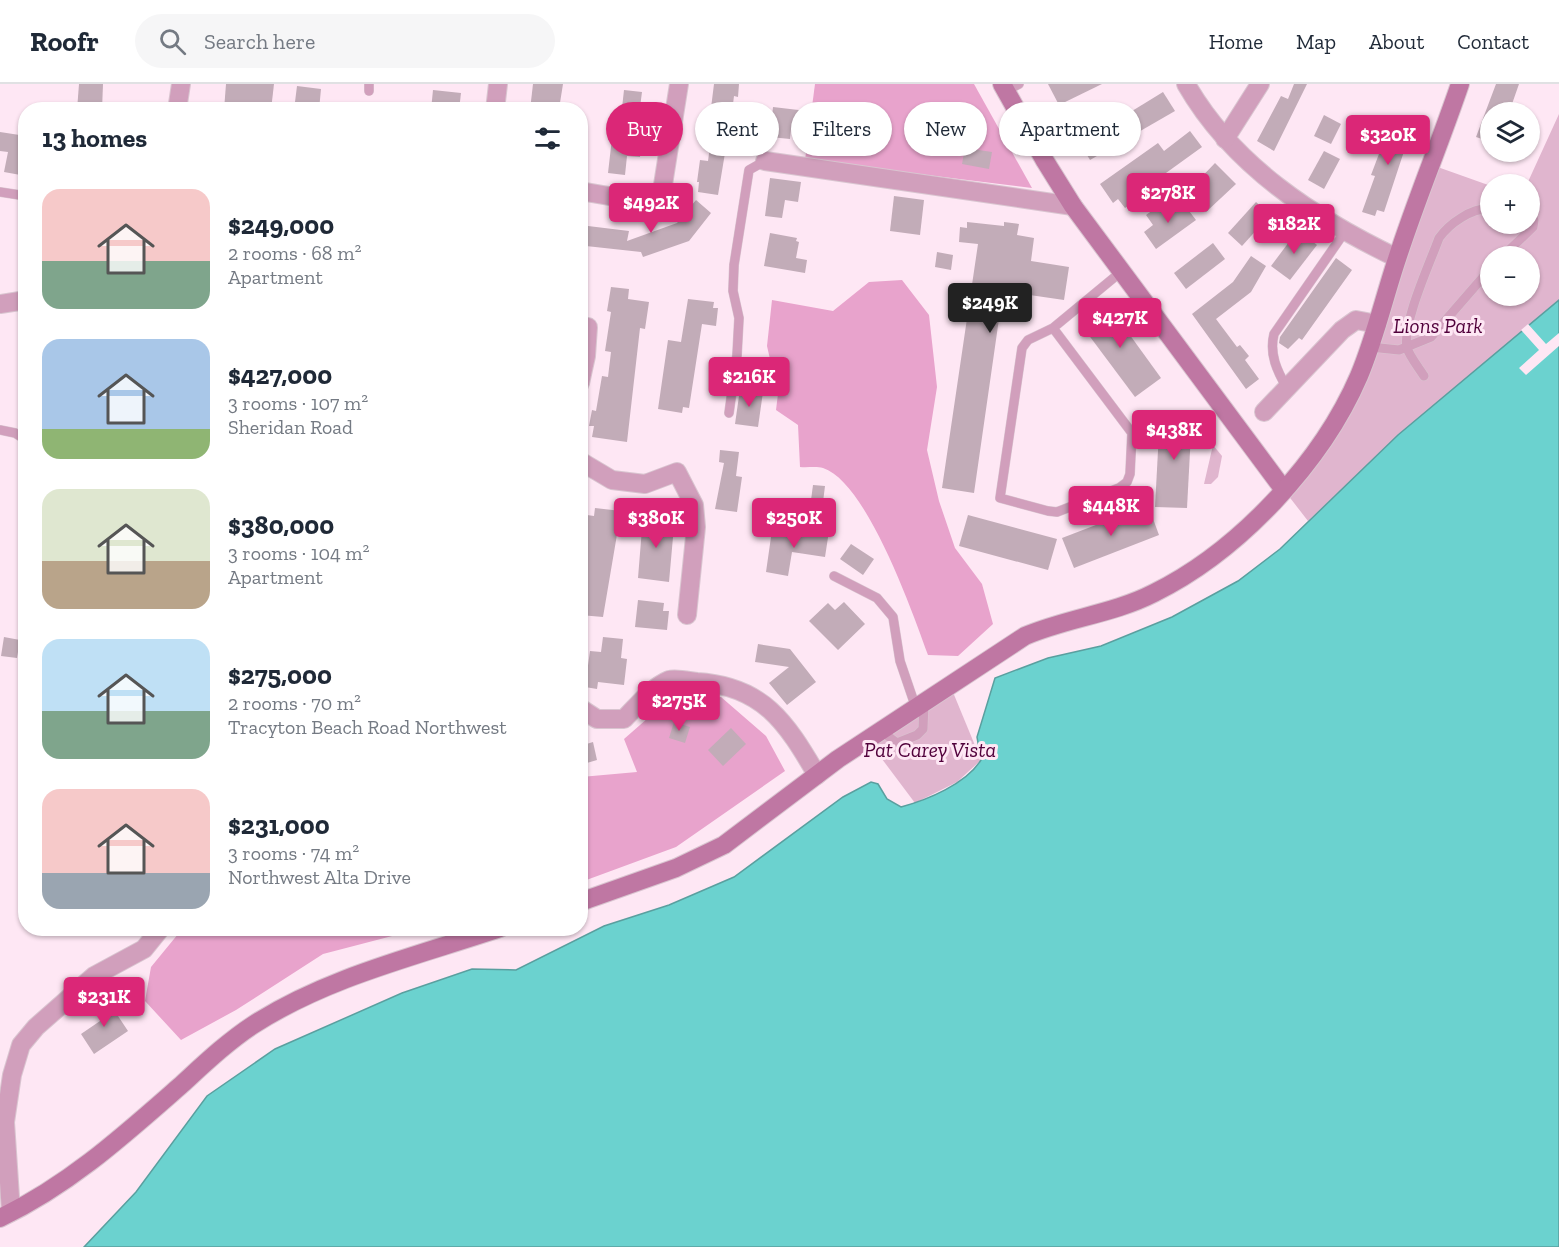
<!DOCTYPE html>
<html lang="en">
<head>
<meta charset="utf-8">
<style>
  :root { --surface:#fff; --page:#f6f6f7; --text:#1f2937; --muted:#747a83; --line:#e0e1e3; --accent:#db2777 }
  body { margin:0; font-family:"Zilla Slab",serif; background:var(--page); color:var(--text); height:100vh; display:flex; flex-direction:column; font-size:22px; white-space:nowrap }
  * { box-sizing:border-box; margin:0 }
  p { font-size:20px; color:var(--muted) }
  .icon { flex:none; width:33px; height:33px; fill:none; stroke:currentColor; stroke-width:2; stroke-linecap:round; stroke-linejoin:round }
  .map { position:relative; flex:1; overflow:hidden }
  .panel { position:absolute; left:18px; top:18px; width:570px; height:834px; display:flex; flex-direction:column; background:var(--surface); border-radius:24px; box-shadow:0 2px 4px #0004 }
  .panel>* { flex:none }
  .banner { position:absolute; left:606px; top:18px; width:570px; height:54px; display:flex; gap:12px }
  .fabs { position:absolute; left:1480px; top:18px; display:grid; gap:12px }
  .fabs a { display:grid; place-items:center; width:60px; height:60px; border-radius:50%; background:var(--surface); box-shadow:0 2px 4px #0004; font-size:30px }
  .price { position:absolute; translate:-50% -51px; padding:0 14px; border-radius:6px; background:var(--accent); color:#fff; font-size:20px; line-height:39px; filter:drop-shadow(0 2px 3px #0008) }
  .price::after { content:''; position:absolute; left:50%; top:36px; width:18px; height:14px; margin-left:-9px; background:inherit; clip-path:polygon(0 0,100% 0,50% 100%) }
  .price.selected { background:#222; color:#fff }
  ul { padding:0; list-style:none }
  li { display:flex; align-items:center; gap:18px; height:150px; padding:0 24px }
  li span { display:grid; place-items:center; flex:none; width:168px; height:120px; border-radius:18px; color:#555 }
  li>.icon { margin-inline-start:auto }
  span .icon { width:72px; height:72px; fill:#fffc; stroke-width:1 }
  li b { font-size:26px }
  h2 { display:flex; justify-content:space-between; align-items:center; height:72px; padding:0 24px; font-size:26px }
  .pill { padding:0 21px; border-radius:27px; background:var(--surface); box-shadow:0 2px 4px #0004; font-size:21px; line-height:54px }
  .pill.selected { background:var(--accent); color:#fff }
  header { display:flex; align-items:center; gap:36px; box-sizing:border-box; height:84px; padding:0 30px; background:var(--surface); border-bottom:2px solid var(--line) }
  header strong { font-size:28px }
  nav { display:flex; gap:33px; margin-inline-start:auto; font-size:21px }
  .search { width:420px; height:54px; background:var(--page); display:flex; align-items:center; gap:15px; box-sizing:border-box; padding:0 21px; border-radius:33px; color:var(--muted); font-size:22px }
  .map>svg:first-child { display:block }
  .green { fill:#e0b5ce; fill-rule:evenodd }
  .forest { fill:#e8a3cc }
  .water { fill:#6bd2cf; stroke:#5a9f9f; stroke-width:1.5 }
  .pier { fill:#fee7f4 }
  .building { fill:#c2acb8 }
  .lines { fill:none; stroke-linecap:round; stroke-linejoin:round }
  .service-casing { stroke:#d9c5d0; stroke-width:10 }
  .minor-casing { stroke:#d9c5d0; stroke-width:20 }
  .secondary-casing { stroke:#d9c5d0; stroke-width:20 }
  .service { stroke:#d19fbc; stroke-width:9 }
  .minor { stroke:#d19fbc; stroke-width:18 }
  .secondary { stroke:#bf77a3; stroke-width:18 }
  .labels { text-anchor:middle; dominant-baseline:central; stroke-width:6; stroke-linejoin:round; paint-order:stroke }
  .park-label { font-size:21px; font-style:italic; fill:#51003b; stroke:#fee7f4 }
</style>
</head>
<body>
<header>
<strong>Roofr</strong>
<div class="search"><svg class="icon" aria-label="search" viewBox="0 0 24 24"><circle cx="10" cy="10" r="6"/><path d="M15 15l6 6"/></svg>Search here</div>
<nav><a>Home</a><a>Map</a><a>About</a><a>Contact</a></nav>
</header>
<div class="map">
<svg width="1559" height="1163" viewBox="0 0 1559 1163">
  <rect width="100%" height="100%" fill="#fee7f4"/>
  <!-- green -->
  <g class="green">
    <path d="M1559,30V216L1398,351L1308,437L1284,406L1332,347L1432,81L1491,102V140H1530V100H1527ZM1491,172H1530V212H1491Z"/>
    <polygon points="1213,361 1222,372 1218,393 1211,400 1204,400"/>
    <polygon points="950,601 981,676 957,698 915,719 867,655"/>
  </g>
  <!-- forest -->
  <g class="forest">
    <polygon points="815,0 974,0 1032,104 805,76"/>
    <path d="M902,196L929,231L937,303L927,366L939,417L955,464L982,500L993,540L958,572L928,571C913,530 867,398 823,384C816,382 807,384 800,383L798,341L776,326L778,310L767,262L772,216L833,227L869,198Z"/>
    <polygon points="721,613 766,652 785,687 676,763 581,798 581,693 637,688 624,655 664,620"/>
    <polygon points="183,844 419,844 419,845 323,870 236,926 181,956 145,917 151,883"/>
  </g>
  <!-- water -->
  <path class="water" d="M1559,216V1163H84L136,1108L207,1012L275,965L402,909L472,885L516,886L604,842L669,821L734,793L843,713L871,698L878,700L887,715L901,723C927,716 966,700 981,676L977,653L995,594L1048,574L1101,562L1172,533L1238,497L1280,465L1398,351Z"/>
  <!-- pier -->
  <polygon class="pier" points="1528,240 1546,260 1559,249 1559,262 1526,291 1519,284 1539,266 1521,246"/>
  <!-- building -->
  <g class="building">
    <polygon points="79,0 103,0 102,26 77,26"/>
    <polygon points="226,0 274,0 271,26 224,26"/>
    <polygon points="533,0 563,0 559,25 530,26"/>
    <polygon points="714,0 739,0 738,13 734,12 729,52 742,54 740,71 725,69 718,111 698,108 699,98 697,98 700,76 708,77 712,48 708,48"/>
    <polygon points="1048,0 1102,0 1059,21"/>
    <polygon points="1294,0 1307,0 1274,67 1257,57 1281,12 1288,15"/>
    <polygon points="1496,0 1519,0 1512,20 1508,18 1505,28 1491,28 1491,58 1476,53"/>
    <polygon points="297,2 321,5 319,26 294,26"/>
    <polygon points="433,6 461,9 459,26 431,26"/>
    <polygon points="624,6 642,8 639,31 644,31 640,73 627,72 625,91 608,89 612,54 617,33 621,33"/>
    <polygon points="1163,8 1175,27 1090,76 1080,59"/>
    <polygon points="773,23 807,27 805,47 791,45 790,55 770,53"/>
    <polygon points="1324,31 1341,40 1331,60 1314,52"/>
    <polygon points="1393,33 1413,40 1384,128 1377,126 1375,132 1362,128 1375,92 1371,91"/>
    <polygon points="1190,47 1202,63 1141,107 1143,111 1125,124 1118,115 1113,119 1100,100 1158,59 1164,67"/>
    <polygon points="0,48 26,52 26,92 4,88 8,68 0,67"/>
    <polygon points="965,64 992,68 989,85 962,80"/>
    <polygon points="1324,67 1340,75 1324,105 1308,96"/>
    <polygon points="1215,79 1236,100 1206,128 1191,114 1197,109 1192,103"/>
    <polygon points="770,94 801,98 798,118 785,116 782,134 765,132"/>
    <polygon points="894,112 924,116 920,151 890,147"/>
    <polygon points="696,116 711,129 689,157 643,173 641,168 586,162 588,142 629,147 627,157 677,139"/>
    <polygon points="1256,118 1270,131 1242,162 1228,149"/>
    <polygon points="1183,119 1196,136 1156,165 1144,148 1153,141 1146,131 1160,121 1167,131"/>
    <polygon points="967,138 1004,142 1004,138 1019,140 1017,151 1034,154 1031,177 1069,183 1064,216 1003,207 974,409 942,404 978,160 959,158 960,143 967,144"/>
    <polygon points="1298,146 1317,161 1290,196 1271,182"/>
    <polygon points="770,149 797,154 796,157 799,158 796,174 807,176 805,189 764,182"/>
    <polygon points="1213,159 1225,175 1186,205 1174,189"/>
    <polygon points="937,168 953,171 951,186 935,183"/>
    <polygon points="1251,172 1266,182 1251,208 1216,235 1237,263 1240,261 1249,272 1245,276 1259,295 1246,305 1192,230 1233,198"/>
    <polygon points="1336,174 1352,186 1302,256 1299,254 1288,265 1279,259 1280,253"/>
    <polygon points="611,203 629,205 628,215 649,218 645,245 640,244 627,358 592,353 594,342 589,342 592,326 596,327 602,292 608,293 611,268 605,267 611,228 607,227"/>
    <polygon points="688,215 714,218 713,224 718,224 716,242 702,240 689,324 683,323 682,329 658,325 668,256 681,258"/>
    <polygon points="1106,218 1161,294 1135,313 1079,238"/>
    <polygon points="740,305 763,308 758,343 735,340"/>
    <polygon points="1160,329 1192,330 1187,424 1155,423"/>
    <polygon points="720,366 739,368 736,392 742,393 737,428 715,425 724,379 719,378"/>
    <polygon points="813,401 825,402 823,418 811,416"/>
    <polygon points="1148,421 1159,451 1074,484 1062,454"/>
    <polygon points="595,424 621,427 603,533 580,531 580,466 583,466 587,431 594,432"/>
    <polygon points="968,431 1057,455 1048,486 959,462"/>
    <polygon points="643,432 668,435 667,441 674,442 669,498 638,494"/>
    <polygon points="812,445 829,447 825,473 792,468 788,492 766,488 772,446 811,452"/>
    <polygon points="851,460 874,475 863,491 840,475"/>
    <polygon points="638,516 664,519 663,527 669,527 667,546 635,543"/>
    <polygon points="844,518 865,540 838,566 809,537 828,519 835,526"/>
    <polygon points="4,553 20,556 17,574 1,572"/>
    <polygon points="603,553 623,555 621,574 627,575 624,601 598,598 597,605 585,603 590,567 601,568"/>
    <polygon points="758,560 790,565 816,598 787,621 769,599 789,583 755,578"/>
    <polygon points="674,638 690,643 685,659 669,654"/>
    <polygon points="731,644 746,660 723,682 708,666"/>
    <polygon points="593,658 597,676 580,681 580,662"/>
    <polygon points="106,914 128,947 94,970 81,950 103,935 94,922"/>
  </g>
  <g class="lines">
    <!-- service casing -->
    <g class="service-casing">
      <g id="service">
        <polyline points="369,7 369,0"/>
        <polyline points="1006,7 1019,0"/>
        <polyline points="0,108 26,112"/>
        <polyline points="1503,172 1533,143 1534,136 1530,130"/>
        <polyline points="1053,244 1028,256 1022,264 1000,414 1048,427 1057,428 1119,404 1127,398 1130,390 1132,349 1053,244 1122,187"/>
        <polyline points="1370,263 1399,266 1431,253 1491,184"/>
        <path d="M1424,292C1419,284 1410,273 1407,264C1402,239 1430,179 1439,154C1449,140 1472,123 1491,125"/>
        <path d="M1287,304C1277,287 1269,270 1274,250L1344,149"/>
        <polyline points="729,329 737,271 739,234 733,207 734,181 749,86 765,77"/>
        <polyline points="0,346 15,349 26,356"/>
        <polyline points="834,492 877,514 893,533 900,577 916,624"/>
        <polyline points="880,646 897,659 917,651 923,645 924,618"/>
      </g>
    </g>
    <!-- minor casing -->
    <g class="minor-casing">
      <g id="minor">
        <path d="M1186,0C1233,82 1314,134 1397,174"/>
        <polyline points="177,26 181,0"/>
        <polyline points="495,26 498,0"/>
        <polyline points="1225,55 1260,0"/>
        <polyline points="765,77 1073,122"/>
        <polyline points="580,107 638,117 662,107 679,0"/>
        <polyline points="0,220 26,216"/>
        <polyline points="580,299 586,272 588,243"/>
        <polyline points="1264,328 1342,246 1356,236 1377,240"/>
        <polyline points="580,377 612,396 645,400 677,388 694,421 696,443 687,531"/>
        <path d="M580,624L597,635H624C637,622 652,603 669,596C676,594 689,597 697,598C763,602 786,638 817,691"/>
        <polyline points="11,1128 5,1038 12,991 21,961 36,943 94,892 144,865 161,844"/>
      </g>
    </g>
    <!-- secondary casing -->
    <g class="secondary-casing">
      <g id="secondary">
        <polyline points="1002,0 1045,77 1073,122 1284,406"/>
        <path d="M580,818L676,784L724,761L838,675L1025,552C1067,534 1113,530 1154,509C1239,467 1322,378 1359,292C1375,254 1384,214 1397,175C1416,116 1440,59 1460,0"/>
        <path d="M0,1134C69,1101 123,1052 180,1002C203,981 227,958 253,941C327,893 417,872 500,844"/>
      </g>
    </g>
    <!-- service -->
    <use href="#service" class="service"/>
    <!-- minor -->
    <use href="#minor" class="minor"/>
    <!-- secondary -->
    <use href="#secondary" class="secondary"/>
  </g>
  <g class="labels">
    <!-- park labels -->
    <g class="park-label">
      <text x="1438" y="241">Lions Park</text>
      <text x="930" y="665">Pat Carey Vista</text>
    </g>
  </g>
</svg>
<div class="fabs">
<a><svg class="icon" aria-label="layers" viewBox="0 0 24 24"><path d="M12 4l9 5-9 5-9-5zM3 14l9 5 9-5"/></svg></a>
<a>+</a>
<a>−</a>
</div>
<b class="price" style="left:1388px;top:82px">$320K</b>
<b class="price" style="left:1168px;top:140px">$278K</b>
<b class="price" style="left:651px;top:150px">$492K</b>
<b class="price" style="left:1294px;top:171px">$182K</b>
<b class="price selected" style="left:990px;top:250px">$249K</b>
<b class="price" style="left:1120px;top:265px">$427K</b>
<b class="price" style="left:749px;top:324px">$216K</b>
<b class="price" style="left:1174px;top:377px">$438K</b>
<b class="price" style="left:1111px;top:453px">$448K</b>
<b class="price" style="left:656px;top:465px">$380K</b>
<b class="price" style="left:794px;top:465px">$250K</b>
<b class="price" style="left:679px;top:648px">$275K</b>
<b class="price" style="left:104px;top:944px">$231K</b>
<div class="banner">
<a class="pill selected">Buy</a>
<a class="pill">Rent</a>
<a class="pill">Filters</a>
<a class="pill">New</a>
<a class="pill">Apartment</a>
</div>
<section class="panel">
<h2>13 homes<svg class="icon" aria-label="filters" viewBox="0 0 24 24"><path d="M4 7h16M4 17h16"/><circle cx="9" cy="7" r="2"/><circle cx="15" cy="17" r="2"/></svg></h2>
<ul>
<li><span style="background:linear-gradient(#f6c9c9 60%,#7fa58c 0)"><svg class="icon" aria-label="home" viewBox="0 0 24 24"><path d="M3 11l9-7 9 7M6 9v11h12V9"/></svg></span><div><b>$249,000</b><p>2 rooms · 68 m²</p><p>Apartment</p></div></li>
<li><span style="background:linear-gradient(#a9c7e8 75%,#8fb573 0)"><svg class="icon" aria-label="home" viewBox="0 0 24 24"><path d="M3 11l9-7 9 7M6 9v11h12V9"/></svg></span><div><b>$427,000</b><p>3 rooms · 107 m²</p><p>Sheridan Road</p></div></li>
<li><span style="background:linear-gradient(#dfe7d0 60%,#b9a48a 0)"><svg class="icon" aria-label="home" viewBox="0 0 24 24"><path d="M3 11l9-7 9 7M6 9v11h12V9"/></svg></span><div><b>$380,000</b><p>3 rooms · 104 m²</p><p>Apartment</p></div></li>
<li><span style="background:linear-gradient(#bfe0f5 60%,#7fa58c 0)"><svg class="icon" aria-label="home" viewBox="0 0 24 24"><path d="M3 11l9-7 9 7M6 9v11h12V9"/></svg></span><div><b>$275,000</b><p>2 rooms · 70 m²</p><p>Tracyton Beach Road Northwest</p></div></li>
<li><span style="background:linear-gradient(#f6c9c9 70%,#9aa5b1 0)"><svg class="icon" aria-label="home" viewBox="0 0 24 24"><path d="M3 11l9-7 9 7M6 9v11h12V9"/></svg></span><div><b>$231,000</b><p>3 rooms · 74 m²</p><p>Northwest Alta Drive</p></div></li>
</ul>
</section>
</div>
</body>
</html>
